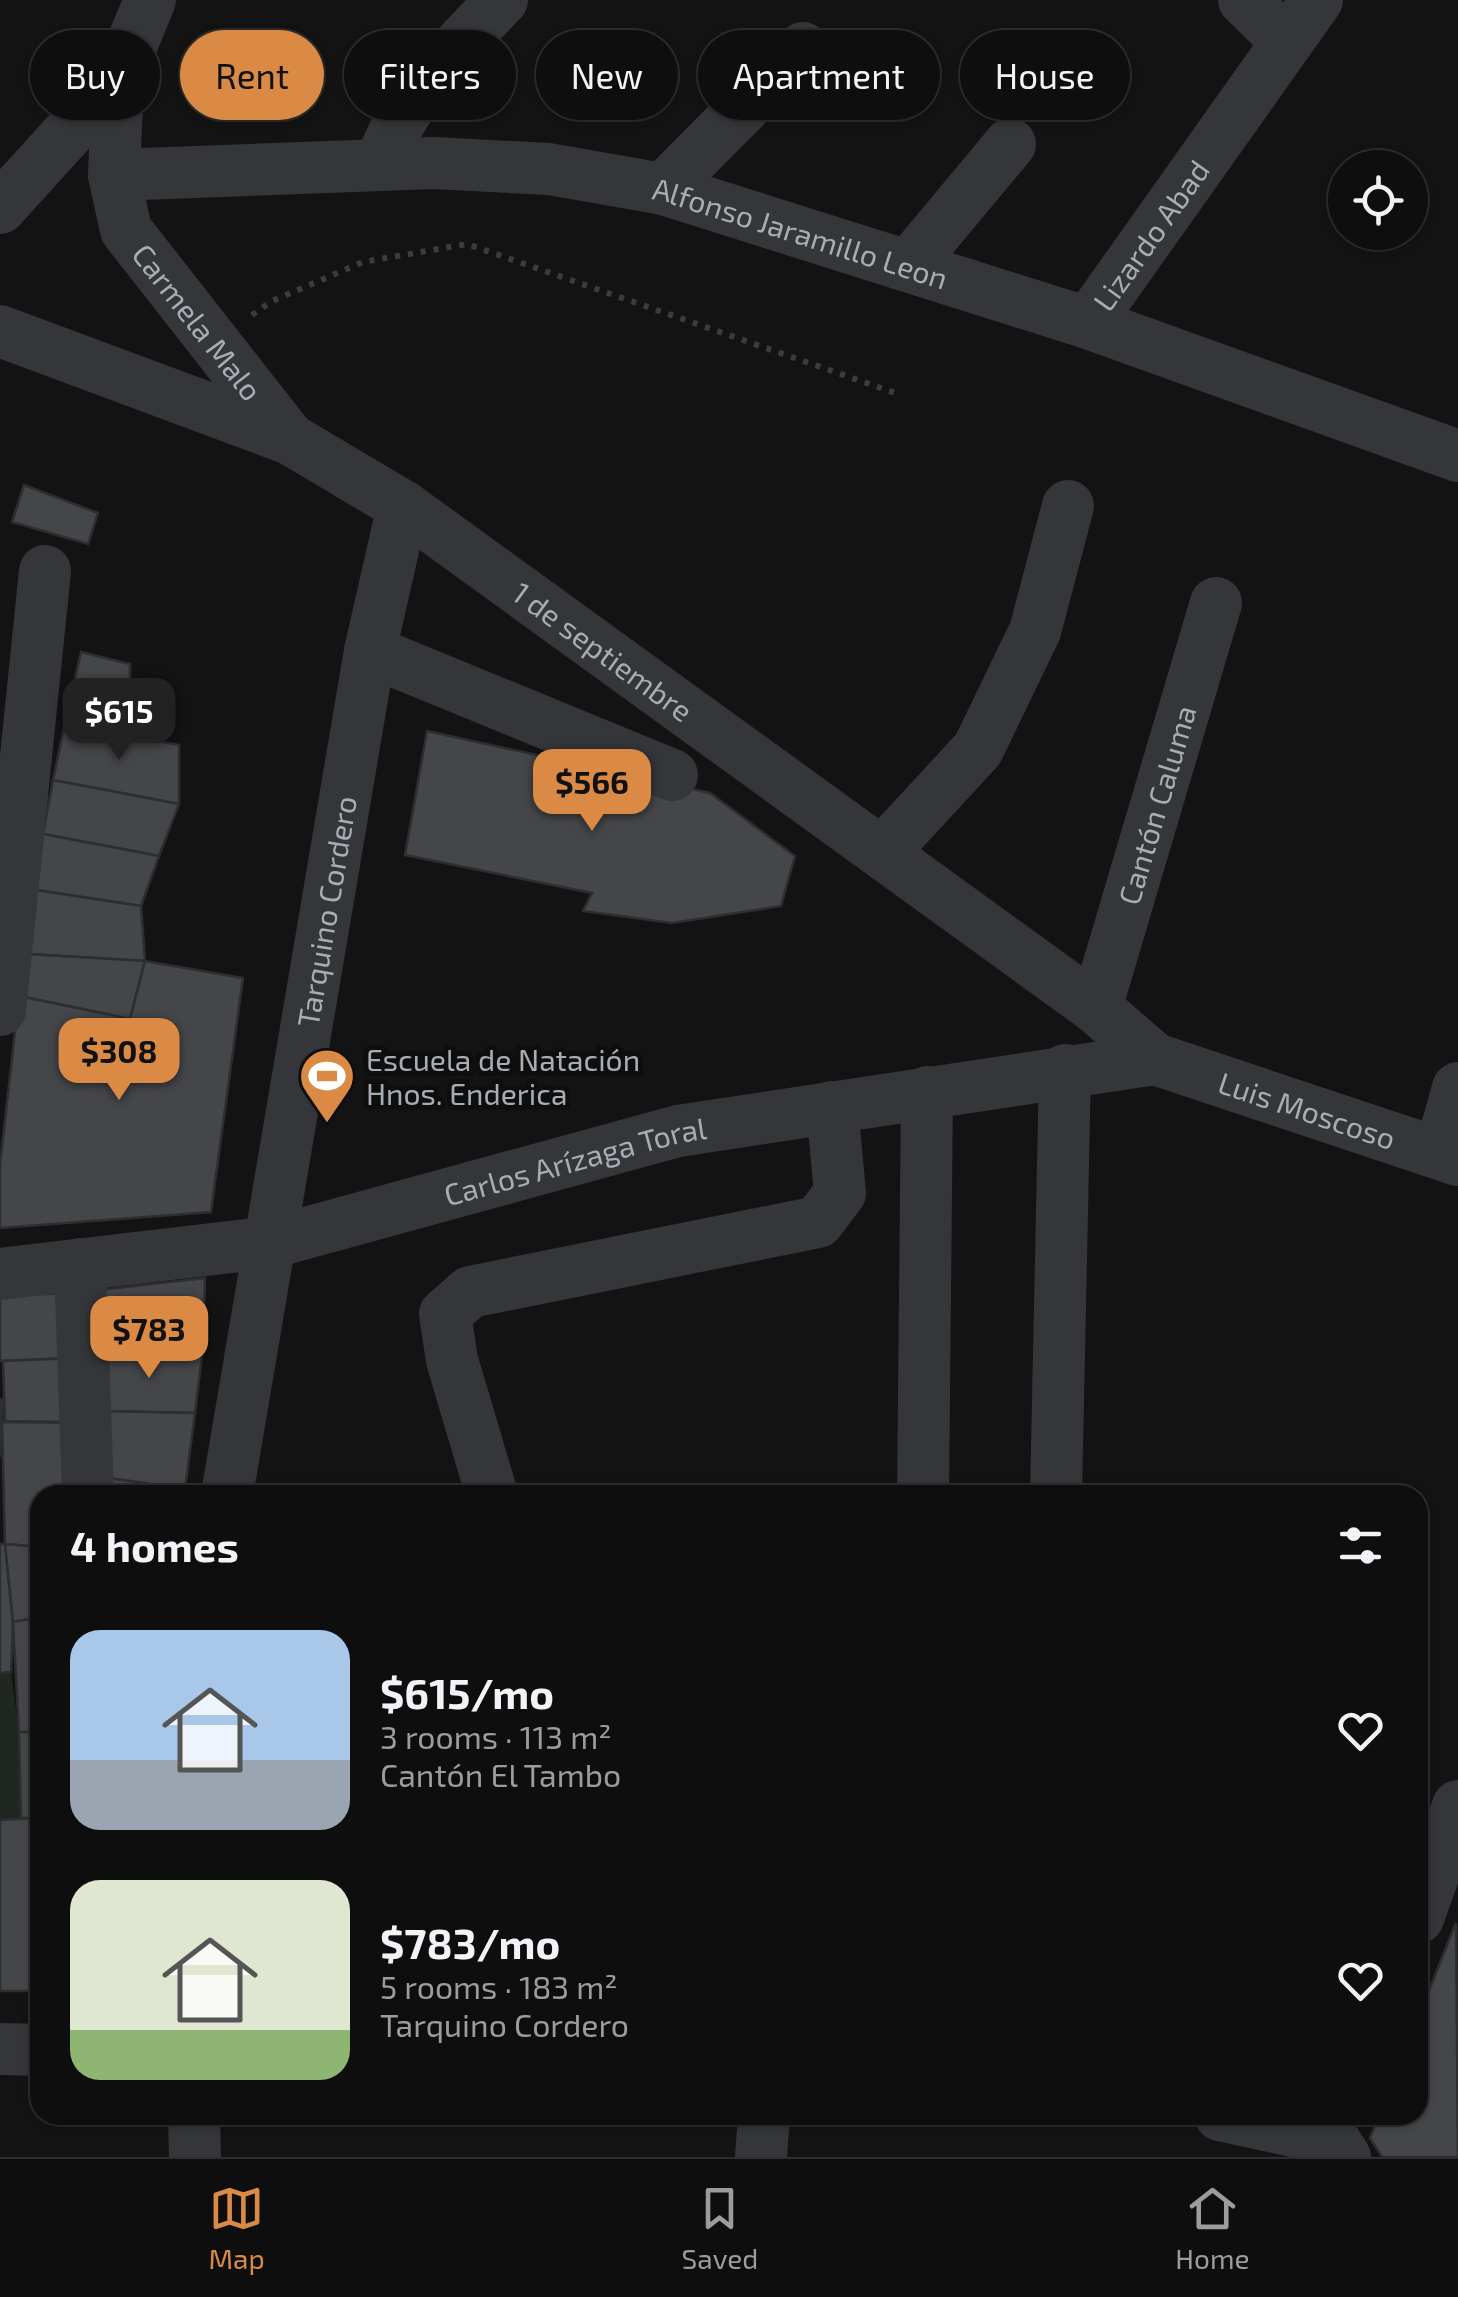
<!DOCTYPE html>
<html lang="en">
<head>
<meta charset="utf-8">
<style>
  :root { --surface:#0e0e0f; --page:#1c1c1d; --text:#f1f3f6; --muted:#9b9c9e; --line:#2e2e2f; --accent:#da8a45 }
  body { margin:0; font-family:"Exo 2",sans-serif; background:var(--page); color:var(--text); height:100vh; display:flex; flex-direction:column; font-size:38px; white-space:nowrap }
  * { box-sizing:border-box; margin:0 }
  p { font-size:32px; color:var(--muted) }
  .icon { flex:none; width:55px; height:55px; fill:none; stroke:currentColor; stroke-width:2; stroke-linecap:round; stroke-linejoin:round }
  .map { position:relative; flex:1; overflow:hidden }
  .details { position:absolute; left:30px; top:1485px; width:1398px; height:640px; display:flex; flex-direction:column; background:var(--surface); border-radius:30px; box-shadow:0 2px 8px #0004,0 0 0 2px var(--line) }
  .details>* { flex:none }
  .hud { position:absolute; left:30px; top:30px; width:1400px; height:90px; display:flex; gap:20px }
  .tools { position:absolute; left:1328px; top:150px; display:grid; gap:20px }
  .tools a { display:grid; place-items:center; width:100px; height:100px; border-radius:50%; background:var(--surface); box-shadow:0 2px 8px #0004,0 0 0 2px var(--line); font-size:50px }
  .price { position:absolute; translate:-50% -85px; padding:0 22px; border-radius:20px; background:var(--accent); color:#111; font-size:32px; line-height:65px; filter:drop-shadow(0 2px 5px #0008) }
  .price::after { content:''; position:absolute; left:50%; top:60px; width:30px; height:22px; margin-left:-15px; background:inherit; clip-path:polygon(0 0,100% 0,50% 100%) }
  .price.active { background:#222; color:#fff }
  ul { padding:0; list-style:none }
  li { display:flex; align-items:center; gap:30px; height:250px; padding:0 40px }
  li span { display:grid; place-items:center; flex:none; width:280px; height:200px; border-radius:30px; color:#555 }
  li>.icon { margin-inline-start:auto }
  span .icon { width:120px; height:120px; fill:#fffc; stroke-width:1 }
  li b { font-size:42px }
  h2 { display:flex; justify-content:space-between; align-items:center; height:120px; padding:0 40px; font-size:42px }
  .tag { padding:0 35px; border-radius:45px; background:var(--surface); box-shadow:0 2px 8px #0004,0 0 0 2px var(--line); font-size:35px; line-height:90px }
  .tag.active { background:var(--accent); color:#111 }
  .tab-bar { display:flex; justify-content:space-around; align-items:center; height:140px; border-top:2px solid var(--line); background:var(--surface); font-size:28px; color:var(--muted) }
  .tab-bar a { display:grid; justify-items:center; gap:5px }
  .tab-bar .active { color:var(--accent) }
  .map>svg:first-child { display:block }
  .green { fill:#202620 }
  .building { fill:#454649; stroke:#2d2e30; stroke-width:2.5 }
  .lines { fill:none; stroke-linecap:round; stroke-linejoin:round }
  .path { stroke:#3a3d3f; stroke-width:6; stroke-dasharray:5 8; stroke-linecap:butt }
  .minor { stroke:#343639; stroke-width:52 }
  .labels { text-anchor:middle; dominant-baseline:central; stroke-width:10; stroke-linejoin:round; paint-order:stroke }
  .street-label { font-size:30px; fill:#a6adb3; stroke:#0e0e0f }
  .poi-label { font-size:30px; fill:#a6adb3; stroke:#0e0e0f; text-anchor:start }
</style>
</head>
<body>
<div class="map">
<svg width="1458" height="2157" viewBox="0 0 1458 2157">
  <rect width="100%" height="100%" fill="#131314"/>
  <!-- green -->
  <polygon class="green" points="11,1672 19,1732 21,1818 0,1820 0,1673"/>
  <!-- building -->
  <g class="building">
    <polygon points="24,485 98,513 88,544 12,522"/>
    <polygon points="81,652 130,664 129,736 65,723"/>
    <polygon points="65,723 179,745 179,804 53,780"/>
    <polygon points="427,731 710,793 795,856 781,906 672,923 583,911 592,893 405,855"/>
    <polygon points="53,780 179,804 159,856 43,834"/>
    <polygon points="43,834 159,856 141,906 36,890"/>
    <polygon points="36,890 141,906 145,961 28,954"/>
    <polygon points="28,954 145,961 130,1019 19,996"/>
    <polygon points="145,961 243,978 211,1212 0,1228 0,1165 19,996 130,1019"/>
    <polygon points="205,1278 203,1347 94,1356 90,1291"/>
    <polygon points="69,1293 72,1358 0,1361 0,1296"/>
    <polygon points="203,1347 195,1413 100,1411 94,1356"/>
    <polygon points="76,1358 77,1422 5,1421 3,1361"/>
    <polygon points="0,1399 3,1399 0,1457"/>
    <polygon points="100,1411 195,1413 185,1489 101,1477"/>
    <polygon points="2,1422 76,1423 84,1495 40,1495 40,1547 5,1544"/>
    <polygon points="101,1477 185,1489 185,1495 102,1495"/>
    <polygon points="0,1544 5,1544 13,1622 11,1672 0,1673"/>
    <polygon points="5,1544 40,1547 40,1617 13,1622"/>
    <polygon points="40,1617 40,1732 19,1732 13,1622"/>
    <polygon points="19,1732 40,1732 40,1818 21,1818"/>
    <polygon points="40,1818 40,1991 0,1991 0,1820"/>
    <polygon points="1456,1923 1458,2157 1382,2157 1370,2138 1379,2115 1418,2115 1418,2018"/>
  </g>
  <g class="lines">
    <!-- path -->
    <polyline class="path" points="252,315 272,301 363,262 467,244 901,395"/>
    <!-- minor -->
    <g class="minor">
      <polyline points="1244,0 1287,42"/>
      <path id="s1" d="M118,78L114,175L126,230L289,438"/>
      <path d="M381,163C404,97 454,50 502,0"/>
      <path id="s2" d="M114,175L434,163L549,169L663,189L1088,323L1458,456"/>
      <polyline points="663,189 803,48"/>
      <polyline points="0,208 118,78 150,0"/>
      <polyline points="910,264 1010,144"/>
      <path id="s3" d="M1088,323L1317,0"/>
      <path id="s4" d="M0,331L290,439L403,506L1096,1008L1155,1059L1458,1160"/>
      <polyline points="370,651 672,775"/>
      <polyline points="882,853 978,749 1035,631 1068,506"/>
      <path id="s5" d="M1096,1008L1216,603"/>
      <polyline points="0,1010 45,571"/>
      <polyline points="1440,1153 1458,1088"/>
      <polyline points="80,1264 88,1495"/>
      <path id="s6" d="M0,1274L273,1242L678,1131L1155,1059"/>
      <path id="s7" d="M227,1495L370,651L403,506"/>
      <polyline points="492,1495 452,1360 445,1314 470,1292 818,1222 840,1193 832,1107"/>
      <polyline points="923,1495 927,1092"/>
      <polyline points="1056,1495 1065,1070"/>
      <polyline points="1418,1918 1458,1806"/>
      <polyline points="0,2049 40,2050"/>
      <polyline points="194,2115 195,2157"/>
      <polyline points="1220,2115 1334,2140 1345,2157"/>
      <polyline points="761,2157 764,2115"/>
    </g>
  </g>
  <!-- icons -->
  <defs>
    <g id="stadium-pin" transform="scale(2.875)"><path d="M0 17L-7.5 6A9.5 9.5 0 1 1 7.5 6Z" fill="#da8a45" stroke="#0e0e0f"/><path d="M0-5a6.5 5 0 1 0 0 10a6.5 5 0 1 0 0-10ZM-3.5-1.8h7v3.6h-7Z" fill="#fff"/></g>
  </defs>
  <g fill-rule="evenodd">
    <use href="#stadium-pin" x="327" y="1076"/>
  </g>
  <g class="labels">
    <!-- street labels -->
    <g class="street-label">
      <text stroke="none"><textPath href="#s2" startOffset="695">Alfonso Jaramillo Leon</textPath></text>
      <text stroke="none"><textPath href="#s3" startOffset="108">Lizardo Abad</textPath></text>
      <text stroke="none"><textPath href="#s1" startOffset="270">Carmela Malo</textPath></text>
      <text stroke="none"><textPath href="#s4" startOffset="688">1 de septiembre</textPath></text>
      <text stroke="none"><textPath href="#s5" startOffset="212">Cantón Caluma</textPath></text>
      <text stroke="none"><textPath href="#s7" startOffset="592">Tarquino Cordero</textPath></text>
      <text stroke="none"><textPath href="#s4" startOffset="1535">Luis Moscoso</textPath></text>
      <text stroke="none"><textPath href="#s6" startOffset="588">Carlos Arízaga Toral</textPath></text>
    </g>
    <!-- poi labels -->
    <g class="poi-label">
      <text x="366" y="1059">Escuela de Natación<tspan x="366" dy="34">Hnos. Enderica</tspan></text>
    </g>
  </g>
</svg>
<div class="tools">
<a><svg class="icon" aria-label="locate" viewBox="0 0 24 24"><circle cx="12" cy="12" r="6"/><path d="M12 2v4M12 18v4M2 12h4M18 12h4"/></svg></a>
</div>
<b class="price active" style="left:119px;top:763px">$615</b>
<b class="price" style="left:592px;top:834px">$566</b>
<b class="price" style="left:119px;top:1103px">$308</b>
<b class="price" style="left:149px;top:1381px">$783</b>
<div class="hud">
<a class="tag">Buy</a>
<a class="tag active">Rent</a>
<a class="tag">Filters</a>
<a class="tag">New</a>
<a class="tag">Apartment</a>
<a class="tag">House</a>
</div>
<section class="details">
<h2>4 homes<svg class="icon" aria-label="filters" viewBox="0 0 24 24"><path d="M4 7h16M4 17h16"/><circle cx="9" cy="7" r="2"/><circle cx="15" cy="17" r="2"/></svg></h2>
<ul>
<li><span style="background:linear-gradient(#a9c7e8 65%,#9aa5b1 0)"><svg class="icon" aria-label="home" viewBox="0 0 24 24"><path d="M3 11l9-7 9 7M6 9v11h12V9"/></svg></span><div><b>$615/mo</b><p>3 rooms · 113 m²</p><p>Cantón El Tambo</p></div><svg class="icon" aria-label="heart" viewBox="0 0 24 24"><path d="M12 20l-8-8c-3-5 5-10 8-4 3-6 11-1 8 4z"/></svg></li>
<li><span style="background:linear-gradient(#dfe7d0 75%,#8fb573 0)"><svg class="icon" aria-label="home" viewBox="0 0 24 24"><path d="M3 11l9-7 9 7M6 9v11h12V9"/></svg></span><div><b>$783/mo</b><p>5 rooms · 183 m²</p><p>Tarquino Cordero</p></div><svg class="icon" aria-label="heart" viewBox="0 0 24 24"><path d="M12 20l-8-8c-3-5 5-10 8-4 3-6 11-1 8 4z"/></svg></li>
</ul>
</section>
</div>
<nav class="tab-bar">
<a class="active"><svg class="icon" aria-label="map" viewBox="0 0 24 24"><path d="M3 6l6-2 6 2 6-2v14l-6 2-6-2-6 2zM9 4v14M15 6v14"/></svg>Map</a>
<a><svg class="icon" aria-label="saved" viewBox="0 0 24 24"><path d="M7 4h10v16l-5-4-5 4z"/></svg>Saved</a>
<a><svg class="icon" aria-label="home" viewBox="0 0 24 24"><path d="M3 11l9-7 9 7M6 9v11h12V9"/></svg>Home</a>
</nav>
</body>
</html>
